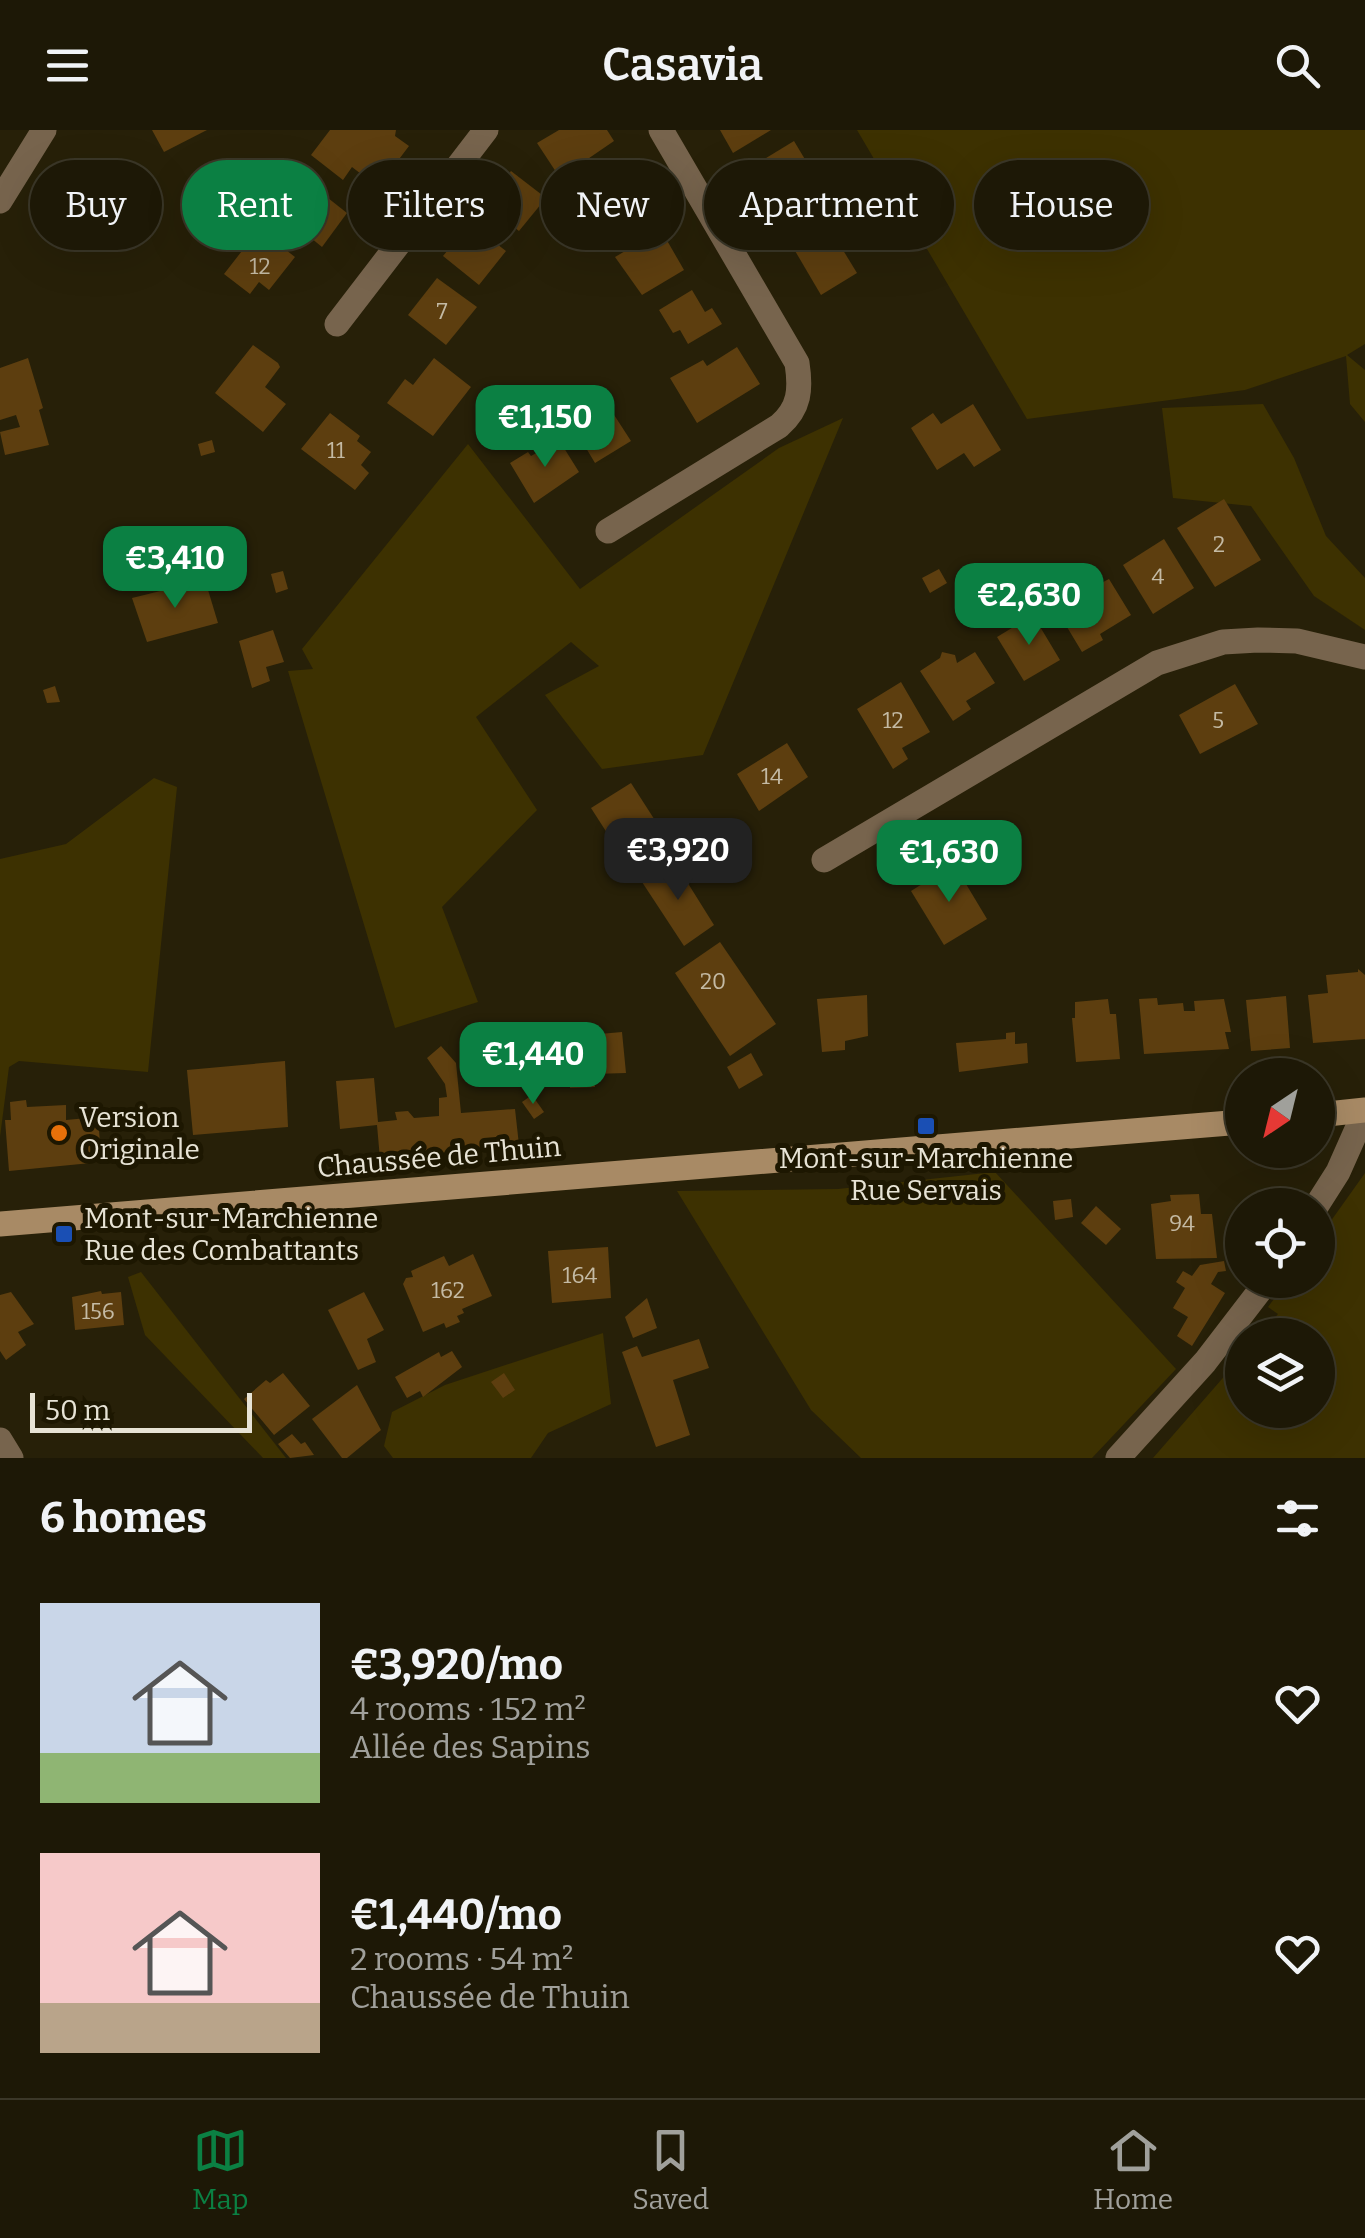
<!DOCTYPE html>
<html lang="en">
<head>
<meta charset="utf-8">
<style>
  :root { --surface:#1d1806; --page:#252110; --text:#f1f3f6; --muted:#a0a09b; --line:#3b3728; --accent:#0b8043 }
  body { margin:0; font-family:Bitter,serif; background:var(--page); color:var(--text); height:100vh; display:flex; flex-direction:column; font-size:38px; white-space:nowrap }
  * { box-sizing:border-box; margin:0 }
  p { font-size:32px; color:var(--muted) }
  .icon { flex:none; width:55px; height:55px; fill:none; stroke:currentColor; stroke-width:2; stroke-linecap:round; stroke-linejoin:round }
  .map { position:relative; height:1328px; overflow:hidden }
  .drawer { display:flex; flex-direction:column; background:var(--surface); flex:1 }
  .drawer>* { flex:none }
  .banner { position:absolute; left:30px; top:30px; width:1305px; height:90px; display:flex; gap:20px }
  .needle { width:65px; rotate:215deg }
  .fabs { position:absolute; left:1225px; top:928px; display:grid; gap:20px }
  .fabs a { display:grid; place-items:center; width:110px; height:110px; border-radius:50%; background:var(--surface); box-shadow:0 10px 40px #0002,0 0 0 2px var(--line); font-size:50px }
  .scale { position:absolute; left:30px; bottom:25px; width:222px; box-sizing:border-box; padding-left:10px; border:5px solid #e7e3d5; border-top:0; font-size:28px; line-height:35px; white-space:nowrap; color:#e7e3d5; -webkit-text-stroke:8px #1d1701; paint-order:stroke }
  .price { position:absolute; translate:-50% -85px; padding:0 22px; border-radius:20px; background:var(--accent); color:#fff; font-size:32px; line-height:65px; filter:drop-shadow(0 2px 5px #0008) }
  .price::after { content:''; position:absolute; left:50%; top:60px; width:30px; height:22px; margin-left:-15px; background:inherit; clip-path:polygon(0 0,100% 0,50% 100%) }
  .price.active { background:#222; color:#fff }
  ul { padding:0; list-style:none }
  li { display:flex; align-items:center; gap:30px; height:250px; padding:0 40px }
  li span { display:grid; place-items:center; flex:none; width:280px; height:200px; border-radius:0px; color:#555 }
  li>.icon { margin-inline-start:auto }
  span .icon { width:120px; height:120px; fill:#fffc; stroke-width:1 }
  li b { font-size:42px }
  h2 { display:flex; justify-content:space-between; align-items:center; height:120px; padding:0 40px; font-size:42px }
  .tag { padding:0 35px; border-radius:45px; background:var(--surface); box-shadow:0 10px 40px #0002,0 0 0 2px var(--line); font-size:35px; line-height:90px }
  .tag.active { background:var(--accent); color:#fff }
  header { display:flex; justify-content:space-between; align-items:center; height:130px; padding:0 40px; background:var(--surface); font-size:45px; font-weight:600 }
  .menu { display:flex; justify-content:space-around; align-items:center; height:140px; border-top:2px solid var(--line); background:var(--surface); font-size:28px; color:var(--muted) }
  .menu a { display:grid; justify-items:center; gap:5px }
  .menu .active { color:var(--accent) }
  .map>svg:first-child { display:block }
  .green { fill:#3d3101 }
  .building { fill:#5d3e0f }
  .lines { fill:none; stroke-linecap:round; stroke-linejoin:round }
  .street { stroke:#77644d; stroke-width:25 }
  .secondary { stroke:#a88a65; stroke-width:25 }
  .transit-dot { fill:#1a4fb4; stroke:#1d1701; stroke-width:4 }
  .food-dot { fill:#e8710a; stroke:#1d1701; stroke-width:4 }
  .labels { text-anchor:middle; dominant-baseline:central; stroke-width:10; stroke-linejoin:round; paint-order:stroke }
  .number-label { font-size:22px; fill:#c4baa4 }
  .poi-label { font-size:28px; fill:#e7e3d5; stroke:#1d1701; text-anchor:start }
  .street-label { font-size:28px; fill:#e7e3d5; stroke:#1d1701 }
</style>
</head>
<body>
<header><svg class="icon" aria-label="menu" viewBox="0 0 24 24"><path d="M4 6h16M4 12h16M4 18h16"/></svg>Casavia<svg class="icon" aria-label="search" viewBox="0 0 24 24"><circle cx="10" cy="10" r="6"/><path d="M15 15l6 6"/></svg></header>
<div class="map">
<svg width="1365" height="1328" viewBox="0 0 1365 1328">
  <rect width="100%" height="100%" fill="#272008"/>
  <!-- green -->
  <g class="green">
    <polygon points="857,0 1365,0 1365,214 1347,225 1365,240 1365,292 1350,274 1346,226 1245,260 1027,289"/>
    <polygon points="1263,274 1294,328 1326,406 1365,448 1365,500 1314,466 1251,376 1173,368 1162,278"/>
    <polygon points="843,288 703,625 602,639 545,565 599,536 571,512 476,587 537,680 442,777 478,872 395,898 288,541 313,539 302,519 468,314 580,459 779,318"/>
    <polygon points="154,648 177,657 148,942 19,931 9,937 0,1007 0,729 66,714"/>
    <polygon points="995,1042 1176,1239 1092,1328 861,1328 811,1280 677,1061 838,1059"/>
    <polygon points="1365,1043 1365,1328 1153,1328 1242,1226 1242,1280 1318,1280 1318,1205 1260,1205 1278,1184 1268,1177 1288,1150 1318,1150 1318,1109"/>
    <polygon points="141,1142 286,1328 263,1328 145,1205 128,1147"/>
    <polygon points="603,1203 611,1274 548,1303 531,1328 393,1328 384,1316 392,1282 445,1255"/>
  </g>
  <!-- building -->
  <g class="building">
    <polygon points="152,0 207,0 164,22"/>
    <polygon points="330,0 396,0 395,6 409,16 378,57 352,37 343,50 311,25"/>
    <polygon points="559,0 607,0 614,11 560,48 537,13"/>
    <polygon points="720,0 771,0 733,23"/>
    <polygon points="794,11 818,51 772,78 748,39"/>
    <polygon points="511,41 546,68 519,101 484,74"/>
    <polygon points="638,52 656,81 599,116 582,86"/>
    <polygon points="309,53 347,83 322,117 283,85"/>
    <polygon points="592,59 600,71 578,85 571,72"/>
    <polygon points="816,76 857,143 821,165 781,97"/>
    <polygon points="476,98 506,121 479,155 443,126 459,107 466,111"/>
    <polygon points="259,99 295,127 269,160 259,152 250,164 224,144"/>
    <polygon points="661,100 684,140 642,165 615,127"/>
    <polygon points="437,148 477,177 446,215 408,185"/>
    <polygon points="692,160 705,182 712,178 722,194 688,214 680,200 673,203 659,180"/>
    <polygon points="253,215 278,233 280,237 265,257 286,274 263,302 215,263"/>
    <polygon points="737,217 760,254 697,293 670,248 703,230 707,236"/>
    <polygon points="28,228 43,278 39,280 49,315 5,325 0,302 20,297 16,285 0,290 0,238"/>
    <polygon points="434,228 471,257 433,306 387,273 405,249 413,255"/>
    <polygon points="596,264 604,276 607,274 631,311 595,333 565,283"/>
    <polygon points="973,274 1001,320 974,337 964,323 937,340 911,298 933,283 941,294"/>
    <polygon points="330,283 360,306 357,311 371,322 361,335 369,343 355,360 301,319"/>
    <polygon points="212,310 215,322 201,326 198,314"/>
    <polygon points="559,310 579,342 534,373 510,333 528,322 531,326"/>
    <polygon points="1224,369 1261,430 1215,457 1177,398"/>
    <polygon points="1164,409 1194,458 1153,484 1123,435"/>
    <polygon points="939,439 947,453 930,463 922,448"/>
    <polygon points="283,441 288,459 276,463 271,444"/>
    <polygon points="1109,449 1131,485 1100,504 1103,510 1082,522 1055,477"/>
    <polygon points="205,450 218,493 147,512 132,468"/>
    <polygon points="1033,485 1060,530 1024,551 997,507"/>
    <polygon points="273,500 284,532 266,537 270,551 252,558 239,511"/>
    <polygon points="942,522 955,525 957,533 975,522 995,553 966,571 971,579 953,591 920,541 940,528"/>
    <polygon points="901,552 930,602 902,618 908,629 893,639 857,579"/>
    <polygon points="1235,554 1258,594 1200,624 1179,585"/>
    <polygon points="55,556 60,572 47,573 43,560"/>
    <polygon points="787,613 808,647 759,681 737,644"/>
    <polygon points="631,653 667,709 627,734 591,678"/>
    <polygon points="674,731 714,795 684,816 642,752"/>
    <polygon points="954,734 987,789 944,815 911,761"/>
    <polygon points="720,812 776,894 730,926 675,843"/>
    <polygon points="1358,839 1365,845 1365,909 1313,913 1308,865 1328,863 1326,845 1358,842"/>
    <polygon points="867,865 868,906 845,911 845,920 822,922 817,869"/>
    <polygon points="1286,866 1290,918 1251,921 1246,870"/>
    <polygon points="1157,868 1158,875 1183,873 1184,881 1195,881 1194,871 1224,869 1231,902 1225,902 1229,919 1144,924 1139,869"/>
    <polygon points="1108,869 1110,884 1116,884 1120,929 1076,932 1072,888 1075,888 1075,872"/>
    <polygon points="622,902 626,943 594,944 595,957 570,958 566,907"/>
    <polygon points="1015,902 1015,914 1027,913 1028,933 959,942 956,913 1006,909 1006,903"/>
    <polygon points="441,916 456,933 461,983 515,979 519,1015 380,1029 377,995 340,999 336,951 374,948 378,992 397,990 395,982 408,981 414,988 439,986 439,968 447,967 445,954 427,928"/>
    <polygon points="751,923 763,945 739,959 727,937"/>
    <polygon points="285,931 288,997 193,1005 187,940"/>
    <polygon points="532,965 544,982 534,989 522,972"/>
    <polygon points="26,970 27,977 66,975 66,990 98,987 100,1013 90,1014 91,1033 9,1041 5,990 11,990 10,972"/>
    <polygon points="1199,1064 1201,1084 1212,1084 1217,1128 1156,1129 1151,1074 1171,1071 1170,1065"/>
    <polygon points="1071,1069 1073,1087 1055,1090 1053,1071"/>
    <polygon points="1096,1076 1121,1099 1106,1115 1081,1093"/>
    <polygon points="608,1117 611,1168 552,1173 548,1121"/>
    <polygon points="473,1124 492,1166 462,1179 464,1183 457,1186 460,1192 446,1198 444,1193 423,1202 403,1154 406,1148 413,1147 411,1141 444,1126 449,1136"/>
    <polygon points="1224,1131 1226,1141 1218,1142 1211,1154 1225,1163 1192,1216 1177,1206 1188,1187 1173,1178 1185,1158 1176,1152 1183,1141 1192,1146 1200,1135"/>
    <polygon points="101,1161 102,1164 121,1162 124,1195 75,1200 72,1167"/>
    <polygon points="11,1162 34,1194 18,1202 26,1215 6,1230 0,1221 0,1165"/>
    <polygon points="364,1162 384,1200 367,1209 376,1232 358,1240 328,1180"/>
    <polygon points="647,1168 657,1198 633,1208 625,1187"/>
    <polygon points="699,1209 709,1238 673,1250 690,1305 656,1317 622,1222 637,1216 642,1227"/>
    <polygon points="452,1221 462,1237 423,1267 420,1261 407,1268 395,1247 439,1222 441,1227"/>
    <polygon points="283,1243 310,1276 274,1305 244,1269 266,1250 270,1253"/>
    <polygon points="504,1243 515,1260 503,1268 491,1252"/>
    <polygon points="357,1255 381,1300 347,1328 342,1328 312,1289"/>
    <polygon points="292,1304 301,1314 305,1312 314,1325 290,1328 278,1314"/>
  </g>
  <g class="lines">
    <!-- street -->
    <g class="street">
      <polyline points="0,71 44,0"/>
      <polyline points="337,194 486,0"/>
      <path d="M608,401L779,296C800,278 801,259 797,233L661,0"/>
      <polyline points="824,730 1157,533 1223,512 1258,510 1297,511 1365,527"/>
      <polyline points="1317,1075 1338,1042 1365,981"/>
      <polyline points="0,1310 11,1328"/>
      <polyline points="1118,1328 1205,1232 1268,1150"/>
    </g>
    <!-- secondary -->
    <g class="secondary">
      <polyline points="1318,985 1365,980"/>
      <polyline points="0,1094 1242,992"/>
    </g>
  </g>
  <!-- markers -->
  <g class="transit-dot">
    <rect x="916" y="986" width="20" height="20" rx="5"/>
    <rect x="54" y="1094" width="20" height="20" rx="5"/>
  </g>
  <circle class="food-dot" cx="59" cy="1003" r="10"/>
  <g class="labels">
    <!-- number labels -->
    <g class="number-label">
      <text x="260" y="136">12</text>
      <text x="442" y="181">7</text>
      <text x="336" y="320">11</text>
      <text x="1219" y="414">2</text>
      <text x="1158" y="446">4</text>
      <text x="893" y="590">12</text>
      <text x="1218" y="590">5</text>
      <text x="772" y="646">14</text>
      <text x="713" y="851">20</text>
      <text x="1182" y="1093">94</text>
      <text x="580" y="1145">164</text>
      <text x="448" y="1160">162</text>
      <text x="98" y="1181">156</text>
    </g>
    <!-- poi labels -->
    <g class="poi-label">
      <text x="79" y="987">Version<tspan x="79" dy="32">Originale</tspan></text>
      <text x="926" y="1028" text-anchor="middle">Mont-sur-Marchienne<tspan x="926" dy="32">Rue Servais</tspan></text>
      <text x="84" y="1088">Mont-sur-Marchienne<tspan x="84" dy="32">Rue des Combattants</tspan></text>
    </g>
    <!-- street labels -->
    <g class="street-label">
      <text transform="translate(439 1027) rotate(-5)">Chaussée de Thuin</text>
    </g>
  </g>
</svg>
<div class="fabs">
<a><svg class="needle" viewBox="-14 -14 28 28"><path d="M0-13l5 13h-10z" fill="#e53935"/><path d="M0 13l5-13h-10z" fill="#a0a09b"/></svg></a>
<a><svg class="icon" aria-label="locate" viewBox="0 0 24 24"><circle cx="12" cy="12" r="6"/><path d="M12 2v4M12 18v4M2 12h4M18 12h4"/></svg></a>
<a><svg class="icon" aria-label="layers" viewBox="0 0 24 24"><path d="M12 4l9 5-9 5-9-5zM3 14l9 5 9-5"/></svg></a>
</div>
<div class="scale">50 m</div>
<b class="price" style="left:545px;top:340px">€1,150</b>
<b class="price" style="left:175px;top:481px">€3,410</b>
<b class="price" style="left:1029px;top:518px">€2,630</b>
<b class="price active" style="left:678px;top:773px">€3,920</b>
<b class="price" style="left:949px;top:775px">€1,630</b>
<b class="price" style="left:533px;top:977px">€1,440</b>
<div class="banner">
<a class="tag">Buy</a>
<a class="tag active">Rent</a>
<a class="tag">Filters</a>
<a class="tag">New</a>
<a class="tag">Apartment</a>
<a class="tag">House</a>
</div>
</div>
<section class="drawer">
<h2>6 homes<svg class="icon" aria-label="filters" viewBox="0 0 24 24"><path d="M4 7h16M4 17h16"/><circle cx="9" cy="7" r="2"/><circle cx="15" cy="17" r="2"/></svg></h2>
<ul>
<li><span style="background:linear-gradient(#c9d6e8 75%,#8fb573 0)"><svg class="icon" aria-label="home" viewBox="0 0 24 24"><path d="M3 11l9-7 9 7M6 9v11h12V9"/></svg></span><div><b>€3,920/mo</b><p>4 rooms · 152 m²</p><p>Allée des Sapins</p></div><svg class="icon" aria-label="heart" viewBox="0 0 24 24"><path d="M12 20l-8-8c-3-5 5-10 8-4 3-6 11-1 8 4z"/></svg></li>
<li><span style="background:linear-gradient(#f6c9c9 75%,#b9a48a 0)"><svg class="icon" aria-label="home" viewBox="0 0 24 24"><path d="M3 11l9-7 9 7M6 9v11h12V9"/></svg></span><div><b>€1,440/mo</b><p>2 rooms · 54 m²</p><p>Chaussée de Thuin</p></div><svg class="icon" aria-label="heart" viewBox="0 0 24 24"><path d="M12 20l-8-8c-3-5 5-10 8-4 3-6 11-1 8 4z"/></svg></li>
</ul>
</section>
<nav class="menu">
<a class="active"><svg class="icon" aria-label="map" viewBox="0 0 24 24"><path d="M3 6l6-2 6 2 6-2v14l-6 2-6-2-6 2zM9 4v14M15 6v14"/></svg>Map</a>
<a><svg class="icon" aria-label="saved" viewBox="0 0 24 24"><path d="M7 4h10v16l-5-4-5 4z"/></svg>Saved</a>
<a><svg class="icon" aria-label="home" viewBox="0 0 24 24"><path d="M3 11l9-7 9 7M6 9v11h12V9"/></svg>Home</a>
</nav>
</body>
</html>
